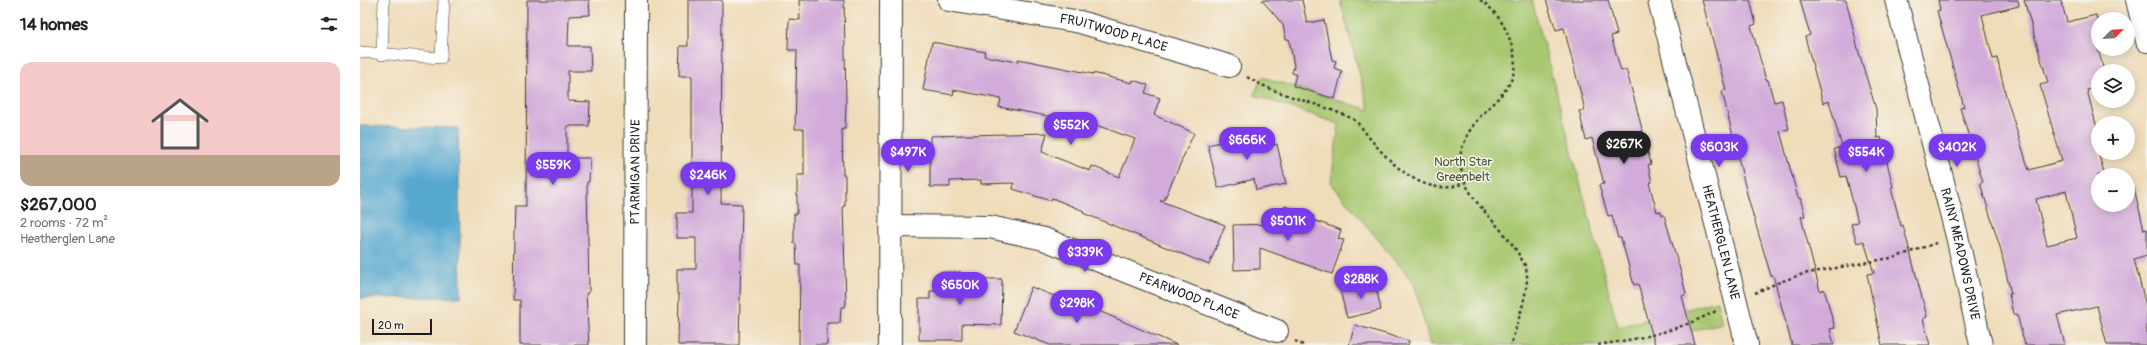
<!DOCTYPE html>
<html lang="en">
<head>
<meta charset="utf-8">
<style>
  :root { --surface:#fff; --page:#f6f6f6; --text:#222; --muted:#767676; --line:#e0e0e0; --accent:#7c3aed }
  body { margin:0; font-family:Pangolin,sans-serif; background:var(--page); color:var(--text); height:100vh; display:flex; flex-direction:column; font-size:15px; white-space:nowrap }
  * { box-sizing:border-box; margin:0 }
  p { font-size:13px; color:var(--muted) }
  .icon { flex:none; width:22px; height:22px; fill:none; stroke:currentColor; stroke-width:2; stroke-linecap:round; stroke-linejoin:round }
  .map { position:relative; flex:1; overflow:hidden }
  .drawer { display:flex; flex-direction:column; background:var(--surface); width:360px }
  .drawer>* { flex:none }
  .needle { width:26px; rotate:66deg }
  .buttons { position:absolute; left:1731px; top:12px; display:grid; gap:8px }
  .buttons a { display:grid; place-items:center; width:44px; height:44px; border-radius:50%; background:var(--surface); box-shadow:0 2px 10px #0003; font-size:20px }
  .scale { position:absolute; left:12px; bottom:10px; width:60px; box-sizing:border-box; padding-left:4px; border:2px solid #1c1c1c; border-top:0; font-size:11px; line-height:14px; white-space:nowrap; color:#1c1c1c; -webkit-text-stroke:3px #f7f3e8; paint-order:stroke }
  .price { position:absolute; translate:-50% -34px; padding:0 9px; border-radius:14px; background:var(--accent); color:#fff; font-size:13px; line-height:26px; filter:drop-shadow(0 1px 2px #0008) }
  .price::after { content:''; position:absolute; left:50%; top:24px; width:12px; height:9px; margin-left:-6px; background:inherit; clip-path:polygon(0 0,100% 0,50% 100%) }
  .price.selected { background:#222; color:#fff }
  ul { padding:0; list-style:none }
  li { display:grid; align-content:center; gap:8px; height:212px; padding:0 20px }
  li+li { border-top:1px solid var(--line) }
  li span { display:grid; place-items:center; height:124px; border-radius:12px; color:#555 }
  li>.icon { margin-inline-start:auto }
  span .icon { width:72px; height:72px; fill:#fffc; stroke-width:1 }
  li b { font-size:17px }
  h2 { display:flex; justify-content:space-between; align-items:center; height:48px; padding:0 20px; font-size:17px }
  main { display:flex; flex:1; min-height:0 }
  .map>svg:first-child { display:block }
  .green { fill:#a7c76f; stroke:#627246 }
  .water { fill:#57a8d1; stroke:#3a6276 }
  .building { fill:#d2abda; fill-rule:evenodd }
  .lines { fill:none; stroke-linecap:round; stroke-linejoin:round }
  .service-casing { stroke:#3c3934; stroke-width:12 }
  .minor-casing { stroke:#3c3934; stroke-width:24 }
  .path { stroke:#3c3934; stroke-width:2.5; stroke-dasharray:3 3; stroke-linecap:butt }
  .service { stroke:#fff; stroke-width:11 }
  .minor { stroke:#fff; stroke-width:22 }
  .labels { text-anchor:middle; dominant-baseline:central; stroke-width:3; stroke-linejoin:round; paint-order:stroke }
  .street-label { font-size:13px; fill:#1c1c1c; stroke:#f7f3e8 }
  .park-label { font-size:13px; fill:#4d5839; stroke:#f7f3e8 }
</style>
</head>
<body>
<main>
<section class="drawer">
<h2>14 homes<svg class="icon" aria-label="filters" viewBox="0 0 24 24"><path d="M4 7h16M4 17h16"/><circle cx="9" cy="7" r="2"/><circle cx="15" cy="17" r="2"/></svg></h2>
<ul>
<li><span style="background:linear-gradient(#f6c9c9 75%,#b9a48a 0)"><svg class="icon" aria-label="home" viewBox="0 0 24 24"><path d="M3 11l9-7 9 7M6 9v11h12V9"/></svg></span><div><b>$267,000</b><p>2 rooms · 72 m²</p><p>Heatherglen Lane</p></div></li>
</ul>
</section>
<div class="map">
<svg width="1787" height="345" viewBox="0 0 1787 345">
  <rect width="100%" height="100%" fill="#f7f3e8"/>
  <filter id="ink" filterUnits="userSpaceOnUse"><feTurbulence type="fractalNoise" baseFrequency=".025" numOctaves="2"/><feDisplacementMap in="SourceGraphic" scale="8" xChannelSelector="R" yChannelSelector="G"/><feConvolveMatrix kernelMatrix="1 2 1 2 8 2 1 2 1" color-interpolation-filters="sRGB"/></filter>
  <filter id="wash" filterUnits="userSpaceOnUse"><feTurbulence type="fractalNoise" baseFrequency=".012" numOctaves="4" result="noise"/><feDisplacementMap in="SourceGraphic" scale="16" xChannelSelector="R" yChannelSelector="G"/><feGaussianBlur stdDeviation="0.9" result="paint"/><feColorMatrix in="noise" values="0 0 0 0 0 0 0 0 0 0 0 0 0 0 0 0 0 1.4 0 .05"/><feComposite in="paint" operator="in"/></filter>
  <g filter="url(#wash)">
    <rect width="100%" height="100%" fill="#efdcb9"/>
    <!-- green -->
    <polygon class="green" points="980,0 1172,0 1258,327 1357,301 1362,323 1280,345 1070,345 1054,283 971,183 979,124 894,95 902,77 1009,110"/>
    <!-- water -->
    <polygon class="water" points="0,126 98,128 101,297 0,298"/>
    <g id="blocks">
      <!-- building -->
      <g class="building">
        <polygon points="167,0 229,0 230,15 209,16 208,46 230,46 231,71 208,71 208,101 230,102 229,126 207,126 207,158 230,158 229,182 227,182 229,293 226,293 229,345 160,345 160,300 153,300 154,234 155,206 166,206"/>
        <polygon points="328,0 362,0 361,203 382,204 379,345 318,345 319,294 317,294 317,269 336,269 336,238 317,238 317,213 332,213 332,76 319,76 320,46 328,46"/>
        <polygon points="439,0 484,0 486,104 485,129 482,129 483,175 485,175 485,206 483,206 486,303 485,307 481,307 480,323 467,323 467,345 439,345 440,265 437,265 436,244 434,244 434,214 437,214 437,175 444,175 444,129 435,129 437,50 428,50 429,19 440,20"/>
        <polygon points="902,0 942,0 947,23 964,20 972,60 976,61 974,68 982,71 975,99 933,86 936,74 932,73 934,66 929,39 926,39 923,25"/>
        <polygon points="1186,0 1248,0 1257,34 1251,36 1261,71 1266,69 1274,98 1291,164 1288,165 1292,182 1289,183 1297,212 1300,211 1302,215 1304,215 1321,273 1326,294 1322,296 1335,345 1295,345 1278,284 1274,285 1261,238 1258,238 1252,215 1248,216 1239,185 1244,184 1232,138 1226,140 1219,111 1225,110 1204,28 1196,30"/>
        <polygon points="1342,0 1390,0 1396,24 1391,26 1406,80 1408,80 1414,102 1422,100 1429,129 1420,131 1438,198 1440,198 1445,216 1441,217 1460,291 1464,289 1475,328 1470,329 1474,345 1432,345 1413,275 1411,276 1388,198 1362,91 1366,90"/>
        <polygon points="1440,0 1486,0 1499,53 1516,109 1517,138 1521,137 1533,187 1531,188 1541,226 1543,225 1567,317 1563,319 1570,345 1522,345 1507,274 1514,273 1504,241 1497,243 1491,224 1498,222 1486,176 1481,177 1474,149 1482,147 1469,101 1463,103 1445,37 1450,35"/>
        <path d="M1578,0H1658L1659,6L1622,15L1633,59L1637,58L1646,96L1669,170L1702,161L1680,85L1688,83L1664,0H1701L1707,22L1736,15L1738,24V49L1744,71H1738V83L1730,85L1731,89L1727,90L1738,132V153L1745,175H1738V205H1768V189L1774,188L1784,230L1787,229V255L1774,259L1787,310V345H1747L1737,306L1697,315L1705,345H1665L1657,314H1653L1649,294H1651L1640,247L1620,183L1623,182L1600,108L1604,107L1577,11L1580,10ZM1706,191L1717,238L1687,245L1676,199Z"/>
        <polygon points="572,42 625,52 624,56 658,62 658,59 733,74 733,73 772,83 773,80 788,85 785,93 800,98 794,115 834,133 804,200 800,201 865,225 849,265 723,213 724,211 692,198 691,201 653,189 654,183 621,184 621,180 590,181 590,187 570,187 570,136 687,133 682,152 730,171 732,166 759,177 775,139 736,125 639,107 641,99 594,90 593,95 563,90"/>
        <polygon points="905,129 908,146 917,144 926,184 896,190 894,179 858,188 848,145 886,136 885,133"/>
        <polygon points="925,206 954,216 953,220 981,230 978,239 984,240 972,274 900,248 900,269 874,270 873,225 919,224"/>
        <polygon points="580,272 601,272 601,276 625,277 625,279 642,279 641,325 602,324 602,340 559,340 559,299 570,299 570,291 581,291"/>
        <polygon points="1015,282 1021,310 987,318 980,290"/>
        <polygon points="671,287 715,304 716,301 817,345 690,345 654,331"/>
        <polygon points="995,325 1049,341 1048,345 989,345"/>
      </g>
    </g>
  </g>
  <g filter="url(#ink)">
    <use href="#blocks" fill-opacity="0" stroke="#3c3934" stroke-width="1"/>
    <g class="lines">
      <!-- service casing -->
      <g class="service-casing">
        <g id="service">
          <polyline points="0,52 81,58 84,0"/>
          <polyline points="22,55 24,0"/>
        </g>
      </g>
      <!-- minor casing -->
      <g class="minor-casing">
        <g id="minor">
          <path id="s1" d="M589,0L720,22L869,66"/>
          <path id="s2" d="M1299,0L1387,345"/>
          <path id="s3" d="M1536,0L1597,236L1621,345"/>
          <polyline points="1777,0 1787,41"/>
          <path id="s4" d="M531,226L630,227L684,239L917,331"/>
          <path id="s5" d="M275,345L276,0"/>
          <polyline points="530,345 531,0"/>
        </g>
      </g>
      <!-- path -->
      <g class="path">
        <path d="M1120,0C1132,7 1143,22 1148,35C1172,93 1125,96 1106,138C1105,143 1101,148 1101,152C1095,196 1140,220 1159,255C1161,259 1165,264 1166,268C1171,288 1156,325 1151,345"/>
        <path d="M887,77C920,97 957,102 991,118C999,122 1006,134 1012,141C1034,167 1067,199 1104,183"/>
        <polyline points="1395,293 1417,283 1443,274 1536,257 1576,243"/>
        <polyline points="935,341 943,345"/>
        <path d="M1238,345C1283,338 1315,332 1356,311"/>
      </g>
      <!-- service -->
      <use href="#service" class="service"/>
      <!-- minor -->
      <use href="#minor" class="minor"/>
    </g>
  </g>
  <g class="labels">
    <!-- street labels -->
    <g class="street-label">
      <text stroke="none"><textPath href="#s1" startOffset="168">FRUITWOOD PLACE</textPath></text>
      <text stroke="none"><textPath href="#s5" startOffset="173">PTARMIGAN DRIVE</textPath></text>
      <text stroke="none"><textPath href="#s2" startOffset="250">HEATHERGLEN LANE</textPath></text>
      <text stroke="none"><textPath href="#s3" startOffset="262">RAINY MEADOWS DRIVE</textPath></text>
      <text stroke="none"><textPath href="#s4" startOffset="310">PEARWOOD PLACE</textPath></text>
    </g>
    <!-- park labels -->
    <g class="park-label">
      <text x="1103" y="162">North Star<tspan x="1103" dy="15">Greenbelt</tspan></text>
    </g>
  </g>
</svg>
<div class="buttons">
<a><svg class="needle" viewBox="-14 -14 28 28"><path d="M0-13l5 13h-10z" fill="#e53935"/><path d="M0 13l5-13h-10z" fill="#767676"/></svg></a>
<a><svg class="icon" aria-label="layers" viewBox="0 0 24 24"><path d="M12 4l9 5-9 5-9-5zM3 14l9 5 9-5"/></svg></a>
<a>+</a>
<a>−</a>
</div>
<div class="scale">20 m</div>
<b class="price" style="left:711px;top:146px">$552K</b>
<b class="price" style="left:887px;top:161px">$666K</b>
<b class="price selected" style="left:1264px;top:165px">$267K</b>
<b class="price" style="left:1359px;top:168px">$603K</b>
<b class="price" style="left:1597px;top:168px">$402K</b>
<b class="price" style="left:548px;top:173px">$497K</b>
<b class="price" style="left:1506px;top:173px">$554K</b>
<b class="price" style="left:193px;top:186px">$559K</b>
<b class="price" style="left:348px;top:196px">$246K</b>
<b class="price" style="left:928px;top:242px">$501K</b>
<b class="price" style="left:725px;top:273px">$339K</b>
<b class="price" style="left:1001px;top:300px">$288K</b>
<b class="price" style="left:600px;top:306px">$650K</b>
<b class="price" style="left:717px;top:324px">$298K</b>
</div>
</main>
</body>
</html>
